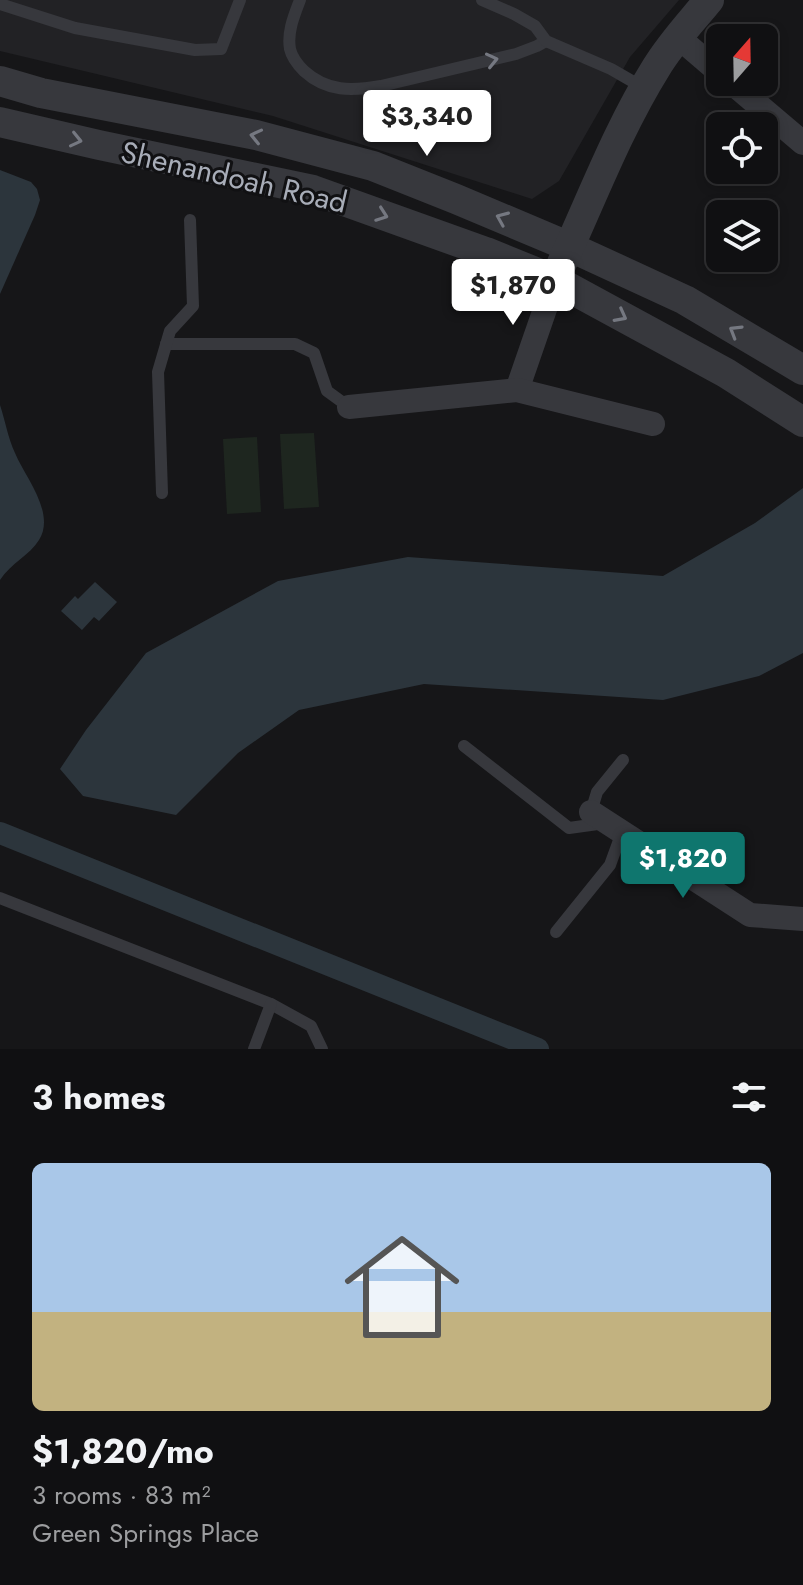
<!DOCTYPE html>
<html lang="en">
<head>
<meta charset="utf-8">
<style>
  :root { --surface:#101012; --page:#19191b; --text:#f1f3f6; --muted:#9c9d9f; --line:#303032; --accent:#0f766e }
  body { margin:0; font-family:Jost,sans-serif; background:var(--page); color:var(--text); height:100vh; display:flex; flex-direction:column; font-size:30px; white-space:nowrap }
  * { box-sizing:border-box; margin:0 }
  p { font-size:26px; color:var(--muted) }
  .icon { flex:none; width:44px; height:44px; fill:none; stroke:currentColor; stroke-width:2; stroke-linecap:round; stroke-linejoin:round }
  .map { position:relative; height:1049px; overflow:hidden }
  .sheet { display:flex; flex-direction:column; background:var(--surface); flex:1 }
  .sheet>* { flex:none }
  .needle { width:52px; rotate:20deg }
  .tools { position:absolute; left:706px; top:24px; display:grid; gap:16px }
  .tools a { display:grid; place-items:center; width:72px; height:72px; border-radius:12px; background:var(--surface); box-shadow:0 4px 12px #0003,0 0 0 2px var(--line); font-size:40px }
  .price { position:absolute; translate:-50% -68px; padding:0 18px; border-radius:8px; background:#fff; color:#222; font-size:26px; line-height:52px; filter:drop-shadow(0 2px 4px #0008) }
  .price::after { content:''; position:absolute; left:50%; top:48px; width:24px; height:18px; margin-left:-12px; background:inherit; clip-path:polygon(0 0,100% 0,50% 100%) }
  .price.selected { background:var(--accent); color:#fff }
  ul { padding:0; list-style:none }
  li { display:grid; align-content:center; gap:16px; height:424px; padding:0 32px }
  li span { display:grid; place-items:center; height:248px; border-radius:12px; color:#555 }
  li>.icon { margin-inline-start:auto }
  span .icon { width:144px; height:144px; fill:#fffc; stroke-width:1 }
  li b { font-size:34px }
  h2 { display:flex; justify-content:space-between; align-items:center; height:96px; padding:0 32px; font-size:34px }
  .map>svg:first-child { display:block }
  .built { fill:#222225 }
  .green { fill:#1e261f }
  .water { fill:#2c353c }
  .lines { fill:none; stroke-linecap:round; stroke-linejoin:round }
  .canal { stroke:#2c353c; stroke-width:22 }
  .service { stroke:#37383d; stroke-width:12 }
  .minor { stroke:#37383d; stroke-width:24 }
  .tertiary { stroke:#37383d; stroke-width:30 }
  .oneway { stroke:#757881 }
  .labels { text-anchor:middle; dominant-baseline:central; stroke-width:6; stroke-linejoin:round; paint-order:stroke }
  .street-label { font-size:30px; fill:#a8adb8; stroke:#111113 }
</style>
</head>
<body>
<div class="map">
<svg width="803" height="1049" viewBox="0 0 803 1049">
  <rect width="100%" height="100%" fill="#161618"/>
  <!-- built -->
  <polygon class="built" points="0,0 679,0 630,57 559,181 532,199 273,116 0,51"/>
  <!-- green -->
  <g class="green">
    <polygon points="314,433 319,507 284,509 280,434"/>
    <polygon points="257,437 261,512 227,514 223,439"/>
  </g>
  <!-- water -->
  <g class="water">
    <polygon points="0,170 31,182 37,189 40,200 35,215 0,294"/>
    <path d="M0,405C5,420 8,438 15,453C25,477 56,513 39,540C30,555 11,563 0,580Z"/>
    <polygon points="803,488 803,653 759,676 663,700 424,684 299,710 238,753 176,815 83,796 60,769 86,730 146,653 278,581 408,557 663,576 755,523"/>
    <polygon points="95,582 117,602 99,621 94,617 82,630 61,611 75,596 78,599"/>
  </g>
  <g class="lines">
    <!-- canal -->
    <polyline class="canal" points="0,833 538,1049"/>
    <!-- service -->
    <g class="service">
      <path d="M300,0C294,16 287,32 290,49C292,58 298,65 304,71C327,92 352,91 381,86L516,54L537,46L546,41"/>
      <polyline points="482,0 514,14 535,26 546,41 611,69 644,88"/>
      <polyline points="0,4 75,28 195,50 221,49 240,0"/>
      <polyline points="166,344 295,344 314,353 327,391 349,407"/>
      <polyline points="162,493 158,372 170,331 193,306 190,220"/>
      <polyline points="464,746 569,828 605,823"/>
      <polyline points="591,812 597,792 623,760"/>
      <polyline points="0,898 271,1004 311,1026 322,1049"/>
      <polyline points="556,932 610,865 622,832"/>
      <polyline points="254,1049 271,1004"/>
    </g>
    <!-- minor -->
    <g class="minor">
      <polyline points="678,37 720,73"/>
      <polyline points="731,82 803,143"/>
      <polyline points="517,390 555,280"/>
      <polyline points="349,407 517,390 653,424"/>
      <polyline points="591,812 750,915 803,919"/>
    </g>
    <!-- tertiary -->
    <g class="tertiary">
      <polyline points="0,81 41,93 256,135 373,166 456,199 570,247 685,300 803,370"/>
      <polyline points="0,122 99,145 313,190 486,252 555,280 726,373 803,422"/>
      <path d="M562,263C592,198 618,129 656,68C671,43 691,22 709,0"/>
    </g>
  </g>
  <!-- one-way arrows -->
  <defs><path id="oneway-chevron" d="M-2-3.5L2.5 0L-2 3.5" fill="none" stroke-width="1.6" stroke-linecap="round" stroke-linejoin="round" transform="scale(2)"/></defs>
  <g class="oneway">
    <use href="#oneway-chevron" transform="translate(492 60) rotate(-13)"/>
    <use href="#oneway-chevron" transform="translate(256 136) rotate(-167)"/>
    <use href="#oneway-chevron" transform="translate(76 140) rotate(13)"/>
    <use href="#oneway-chevron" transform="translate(382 215) rotate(20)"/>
    <use href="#oneway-chevron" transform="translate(502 218) rotate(-157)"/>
    <use href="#oneway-chevron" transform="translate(621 316) rotate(28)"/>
    <use href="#oneway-chevron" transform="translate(735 331) rotate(-149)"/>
  </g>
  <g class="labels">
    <!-- street labels -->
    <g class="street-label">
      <text transform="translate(234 177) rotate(13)">Shenandoah Road</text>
    </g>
  </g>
</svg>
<div class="tools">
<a><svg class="needle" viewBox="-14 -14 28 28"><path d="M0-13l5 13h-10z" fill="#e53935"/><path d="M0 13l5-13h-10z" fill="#9c9d9f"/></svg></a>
<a><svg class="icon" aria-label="locate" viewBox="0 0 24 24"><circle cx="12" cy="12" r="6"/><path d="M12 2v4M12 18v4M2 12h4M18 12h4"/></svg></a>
<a><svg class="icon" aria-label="layers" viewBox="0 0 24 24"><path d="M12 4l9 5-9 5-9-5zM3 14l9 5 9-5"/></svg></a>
</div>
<b class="price" style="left:427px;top:158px">$3,340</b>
<b class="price" style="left:513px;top:327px">$1,870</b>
<b class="price selected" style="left:683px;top:900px">$1,820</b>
</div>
<section class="sheet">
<h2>3 homes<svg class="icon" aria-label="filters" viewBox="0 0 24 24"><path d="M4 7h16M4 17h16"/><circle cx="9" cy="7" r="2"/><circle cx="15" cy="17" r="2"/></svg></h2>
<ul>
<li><span style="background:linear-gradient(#a9c7e8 60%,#c2b280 0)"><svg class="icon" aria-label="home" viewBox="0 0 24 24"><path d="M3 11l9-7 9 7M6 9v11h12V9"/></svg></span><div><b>$1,820/mo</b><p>3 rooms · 83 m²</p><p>Green Springs Place</p></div></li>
</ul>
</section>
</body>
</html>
